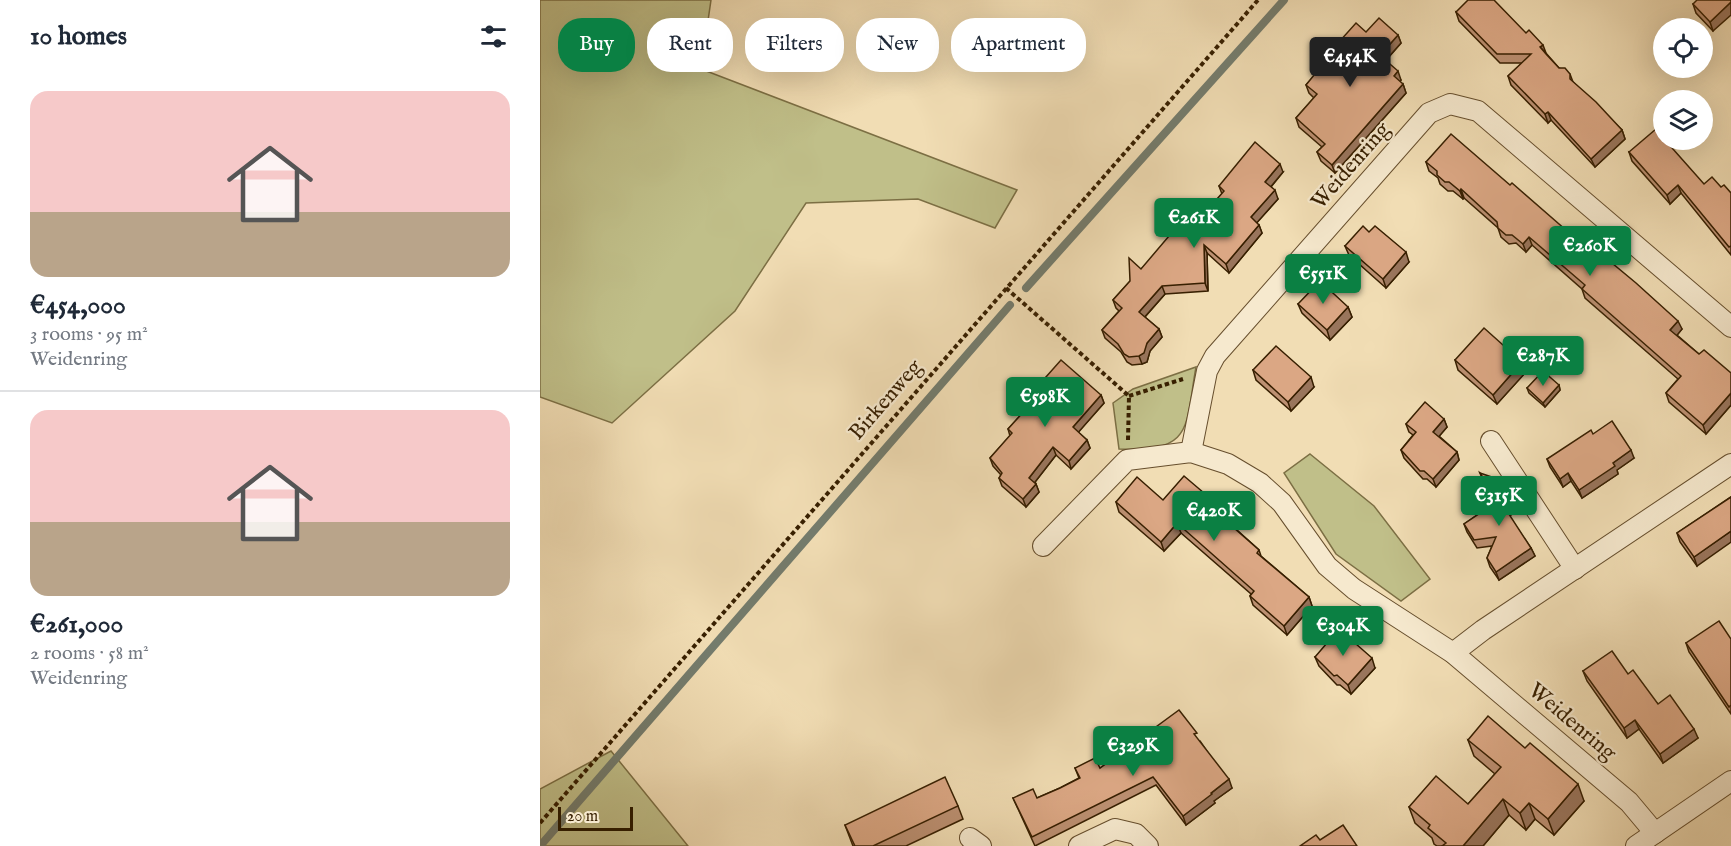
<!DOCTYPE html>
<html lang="en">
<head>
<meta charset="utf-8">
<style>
  :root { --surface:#fff; --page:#f6f6f7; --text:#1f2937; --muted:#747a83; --line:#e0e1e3; --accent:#0b8043 }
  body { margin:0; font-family:"IM FELL English",serif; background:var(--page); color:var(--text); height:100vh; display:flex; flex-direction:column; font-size:22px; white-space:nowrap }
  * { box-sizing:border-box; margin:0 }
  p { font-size:20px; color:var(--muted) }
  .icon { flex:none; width:33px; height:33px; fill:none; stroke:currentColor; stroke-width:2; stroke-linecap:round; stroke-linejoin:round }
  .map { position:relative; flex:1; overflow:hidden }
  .drawer { display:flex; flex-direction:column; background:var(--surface); width:540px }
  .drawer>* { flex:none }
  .banner { position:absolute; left:18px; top:18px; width:570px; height:54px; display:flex; gap:12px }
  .buttons { position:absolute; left:1113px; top:18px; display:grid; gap:12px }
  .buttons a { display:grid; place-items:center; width:60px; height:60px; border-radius:50%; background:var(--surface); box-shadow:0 6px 24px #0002; font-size:30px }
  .scale { position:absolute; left:18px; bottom:15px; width:75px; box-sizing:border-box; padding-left:6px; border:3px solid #371f00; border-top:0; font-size:16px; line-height:21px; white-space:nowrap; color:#371f00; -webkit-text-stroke:4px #f6e9ce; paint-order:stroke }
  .price { position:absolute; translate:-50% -51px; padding:0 14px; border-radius:6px; background:var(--accent); color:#fff; font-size:20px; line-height:39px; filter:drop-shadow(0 2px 3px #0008) }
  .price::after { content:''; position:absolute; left:50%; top:36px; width:18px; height:14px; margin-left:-9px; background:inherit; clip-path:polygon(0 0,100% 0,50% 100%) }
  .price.active { background:#222; color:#fff }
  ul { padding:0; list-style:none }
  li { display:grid; align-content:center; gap:12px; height:318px; padding:0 30px }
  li+li { border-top:2px solid var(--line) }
  li span { display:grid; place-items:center; height:186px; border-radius:18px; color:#555 }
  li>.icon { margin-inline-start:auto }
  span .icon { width:108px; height:108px; fill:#fffc; stroke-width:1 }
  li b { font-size:26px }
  h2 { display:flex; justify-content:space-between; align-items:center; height:72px; padding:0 30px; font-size:26px }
  .chip { padding:0 21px; border-radius:24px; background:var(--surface); box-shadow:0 6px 24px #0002; font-size:21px; line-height:54px }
  .chip.active { background:var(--accent); color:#fff }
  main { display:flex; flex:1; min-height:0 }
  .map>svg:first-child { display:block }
  .green { fill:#c0bf89; stroke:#7c6f44; stroke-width:1.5 }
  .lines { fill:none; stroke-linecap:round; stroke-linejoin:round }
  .stream { stroke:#747c6d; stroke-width:8 }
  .minor-casing { stroke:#664e2d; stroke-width:22 }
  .path { stroke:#371f00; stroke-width:4; stroke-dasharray:4.5 3; stroke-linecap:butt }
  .minor { stroke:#f6e9ce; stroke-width:20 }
  .wall { fill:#bc9072; stroke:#371f00; stroke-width:1.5 }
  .shaded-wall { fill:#99755c; stroke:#371f00; stroke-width:1.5 }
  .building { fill:#dba784; stroke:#371f00; stroke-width:1.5 }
  .labels { text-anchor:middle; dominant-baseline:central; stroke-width:4.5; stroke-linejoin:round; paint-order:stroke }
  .street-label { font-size:22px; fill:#371f00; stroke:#f6e9ce }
</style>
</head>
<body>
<main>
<section class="drawer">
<h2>10 homes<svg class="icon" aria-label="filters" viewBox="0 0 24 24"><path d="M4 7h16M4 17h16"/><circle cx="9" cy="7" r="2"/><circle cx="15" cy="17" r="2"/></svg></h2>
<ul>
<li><span style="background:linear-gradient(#f6c9c9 65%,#b9a48a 0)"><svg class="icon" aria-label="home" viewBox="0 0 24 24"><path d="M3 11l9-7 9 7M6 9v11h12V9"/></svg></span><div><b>€454,000</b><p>3 rooms · 95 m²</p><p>Weidenring</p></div></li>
<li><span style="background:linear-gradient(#f6c9c9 60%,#b9a48a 0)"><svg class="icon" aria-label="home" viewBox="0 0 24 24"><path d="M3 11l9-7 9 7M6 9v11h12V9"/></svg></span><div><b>€261,000</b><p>2 rooms · 58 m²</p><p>Weidenring</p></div></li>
</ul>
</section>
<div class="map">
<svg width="1191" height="846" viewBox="0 0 1191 846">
  <rect width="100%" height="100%" fill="#f1ddb4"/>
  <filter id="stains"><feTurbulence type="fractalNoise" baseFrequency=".00333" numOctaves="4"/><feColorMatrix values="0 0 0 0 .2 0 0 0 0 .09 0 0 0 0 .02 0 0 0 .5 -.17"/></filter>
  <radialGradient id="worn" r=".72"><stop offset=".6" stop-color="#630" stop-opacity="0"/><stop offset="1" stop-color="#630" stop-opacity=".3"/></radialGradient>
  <!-- green -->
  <g class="green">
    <polygon points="0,0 171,0 161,69 477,190 455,228 378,199 266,203 195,311 72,423 0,397"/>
    <path d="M656,367C645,428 654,452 579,449L573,403L593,389Z"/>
    <polygon points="770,454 834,506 890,579 861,601 796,554 744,473"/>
    <polygon points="71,751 148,846 0,846 0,789"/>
  </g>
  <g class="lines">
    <!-- stream -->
    <g class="stream">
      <polyline points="486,288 744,0"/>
      <polyline points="0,846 470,305"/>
    </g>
    <!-- minor casing -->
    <g class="minor-casing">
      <g id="minor">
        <polyline points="951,441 1035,569"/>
        <polyline points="651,452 667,371 675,356 889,113 910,104 938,111 1191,327"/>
        <polyline points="503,546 587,460 651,452 688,464 720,483 742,503 787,566 814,589 913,653 1089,802 1115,833"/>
        <polyline points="913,653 943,630 1191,464"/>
        <polyline points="430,838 441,846"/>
        <polyline points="539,846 575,829 596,834 608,846"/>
        <polyline points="1096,846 1191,781"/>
      </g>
    </g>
    <!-- path -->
    <g class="path">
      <polyline points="466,288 589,396"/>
      <polyline points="589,396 643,379"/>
      <polyline points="588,440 589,396"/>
      <polyline points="0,823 718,0"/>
    </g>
    <!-- minor -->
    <use href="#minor" class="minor"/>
  </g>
  <!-- wall -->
  <g class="wall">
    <polygon points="1191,0 1173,31 1156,13 1153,4"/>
    <polygon points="916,12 1006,53 1019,68 1030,74 1033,82 1082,130 1085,139 1055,167 1011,120 1008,123 971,85 968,76 982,63 960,63 919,21"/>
    <polygon points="826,32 858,35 861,43 847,59 848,63 861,80 860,82 863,84 866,93 795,173 781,161 777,152 782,147 759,127 756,118 774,98 769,93 766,85 774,76 772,72"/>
    <polygon points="1089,152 1164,184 1181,187 1191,193 1191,255 1141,193 1130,204 1092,161"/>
    <polygon points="886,162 970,185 1142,329 1137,335 1159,354 1191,373 1191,405 1166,434 1129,402 1126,393 1138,379 1045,298 1042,289 992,245 986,252 976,243 969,244 961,237 958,228 924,198 923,199 913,191 908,191 900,184 898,178 889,171"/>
    <polygon points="743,172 731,187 738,199 716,223 719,225 722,233 689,273 667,253 668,291 625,294 605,317 619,329 622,337 610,351 607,362 602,364 592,365 587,362 581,352 565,338 562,330 579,311 576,308 573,300 601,269 649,231 682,194 679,186"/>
    <polygon points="805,246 869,262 846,288 809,255"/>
    <polygon points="758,304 808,307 812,317 790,340 762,313"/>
    <polygon points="915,360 986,372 957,404 918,370"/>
    <polygon points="713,370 774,387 751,411 716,380"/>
    <polygon points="1019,385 1020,390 1005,407 989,393 987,388"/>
    <polygon points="498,386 561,395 564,403 538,432 547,440 550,448 531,469 516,455 495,482 496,484 499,492 486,507 462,486 459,478 461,475 453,466 450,458 470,436 468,429 501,393"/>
    <polygon points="904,419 907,427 899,436 917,452 919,460 896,487 887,479 883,479 864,458 861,450 873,435 869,432 866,424"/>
    <polygon points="1053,434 1094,458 1077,470 1078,474 1042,498 1031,481 1023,487 1010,467 1007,459"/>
    <polygon points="940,473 981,508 969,516 991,548 995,556 959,580 950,567 947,558 952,546 937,548 927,532 924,524 956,502 943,481"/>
    <polygon points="1191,497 1157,566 1140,542 1137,533"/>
    <polygon points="623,500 667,503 719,550 721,556 769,597 772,606 747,635 713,605 710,596 711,594 641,533 624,551 579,512 576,502"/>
    <polygon points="1191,639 1191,714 1149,652 1146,643"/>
    <polygon points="775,657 835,668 811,694 800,685 797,685 779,666"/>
    <polygon points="1043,671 1088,674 1118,704 1158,738 1123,763 1099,729 1087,738 1047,681"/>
    <polygon points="928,740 1044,801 1014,835 995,819 986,830 969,815 943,846 897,846 894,844 892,838 875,823 869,807 928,804 955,774 934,756"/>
    <polygon points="660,741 692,788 674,801 675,803 646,825 616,785 495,846 473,798 497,798 520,788 539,778 535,768 560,768"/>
    <polygon points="418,806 423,819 366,846 313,846 305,825"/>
  </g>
  <!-- shaded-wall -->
  <g class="shaded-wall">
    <polygon points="1191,2 1191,15 1173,31 1170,22"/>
    <polygon points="858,35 861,43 847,59 849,64 843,58 843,52"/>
    <polygon points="1003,45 1006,53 1000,47"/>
    <polygon points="858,71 861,80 857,85 854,76"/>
    <polygon points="863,84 866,93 795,173 792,165"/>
    <polygon points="1008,112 1011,120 1008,123 1005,114"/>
    <polygon points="1082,130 1085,139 1055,167 1051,159"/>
    <polygon points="740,164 743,172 728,190 725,182"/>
    <polygon points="1138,185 1141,193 1130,204 1127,195"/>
    <polygon points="921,189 924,198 923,199 920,191"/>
    <polygon points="735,190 738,199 714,226 711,217"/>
    <polygon points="719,225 722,233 689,273 686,264"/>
    <polygon points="989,237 992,245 986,252 983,244"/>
    <polygon points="664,245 667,253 668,291 665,283"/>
    <polygon points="866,252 869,262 846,288 843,279"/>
    <polygon points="622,286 625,294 602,320 599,312"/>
    <polygon points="808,307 812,317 790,340 787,330"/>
    <polygon points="1138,321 1142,329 1134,339 1130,330"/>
    <polygon points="619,329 622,337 610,351 607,362 602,364 599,356 607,343"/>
    <polygon points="982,362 986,372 957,404 953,395"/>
    <polygon points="771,377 774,387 751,411 748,402"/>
    <polygon points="1019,385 1020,390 1005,407 1003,403"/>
    <polygon points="1191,393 1191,405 1166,434 1163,425"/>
    <polygon points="561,395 564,403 536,435 533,427"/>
    <polygon points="904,419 907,427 896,440 893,432"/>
    <polygon points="547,440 550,448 531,469 529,461"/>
    <polygon points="513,447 516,455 492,486 489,478"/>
    <polygon points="1091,450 1094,458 1077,470 1078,474 1042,498 1039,490 1073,463"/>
    <polygon points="917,452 919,460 896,487 893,479"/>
    <polygon points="1028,473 1031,481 1023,487 1020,479"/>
    <polygon points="496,484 499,492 486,507 483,499"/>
    <polygon points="664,493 667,503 663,507 660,498"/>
    <polygon points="978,500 981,508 968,517 965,508"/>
    <polygon points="637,523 641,533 624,551 621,542"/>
    <polygon points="1191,531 1191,542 1157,566 1154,557"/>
    <polygon points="991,548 995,556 959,580 956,572"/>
    <polygon points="769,597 772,606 747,635 744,626"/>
    <polygon points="832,658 835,668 811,694 808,685"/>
    <polygon points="1095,720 1099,729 1087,738 1084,728"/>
    <polygon points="1154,729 1158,738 1123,763 1120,754"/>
    <polygon points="689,779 692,788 674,801 675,803 646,825 643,816"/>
    <polygon points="1038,784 1044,801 1014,835 1008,819"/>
    <polygon points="963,799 969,815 943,846 923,846"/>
    <polygon points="989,803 995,819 986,830 980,813"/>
  </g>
  <!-- building -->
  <g class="building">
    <polygon points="928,0 954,0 986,33 989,30 1003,45 1000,47 1006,54 1019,68 1025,68 1030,74 1030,79 1056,102 1082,130 1051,159 1008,112 1005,114 968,76 991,54 957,54 916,12"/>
    <polygon points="1157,0 1191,0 1191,2 1170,22 1153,4"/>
    <polygon points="839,18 858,35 843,52 846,55 843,58 858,71 854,76 863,84 792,165 777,152 785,144 756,118 777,94 766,85 775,74 772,72 816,23 826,32"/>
    <polygon points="1116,129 1124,138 1124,140 1125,140 1164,184 1172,177 1181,187 1184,185 1191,193 1191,246 1189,247 1138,185 1127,195 1089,152"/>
    <polygon points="911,134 970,185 972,183 1034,237 1037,234 1096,283 1138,321 1130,330 1159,354 1164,350 1191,373 1191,393 1163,425 1126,393 1141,376 1042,289 1045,285 989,237 983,244 972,235 966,235 958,228 957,222 921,189 920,191 909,182 905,182 897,175 897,171 886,162"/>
    <polygon points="715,142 740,164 725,182 735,190 711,217 719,225 686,264 664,245 665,283 622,286 599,312 619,329 607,343 604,353 599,356 589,357 584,354 578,344 562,330 582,308 573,300 590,281 589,258 601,269 640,223 649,231 684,191 679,186"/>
    <polygon points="823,226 829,232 835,226 866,252 843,279 805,246"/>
    <polygon points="780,281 808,307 787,330 758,304"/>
    <polygon points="944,328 982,362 953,395 915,360"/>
    <polygon points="736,346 771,377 748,402 713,370"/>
    <polygon points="521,360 561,395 533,427 547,440 529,461 513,447 489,478 496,484 483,499 459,478 462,473 450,458 472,433 468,429 503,390 498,386"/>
    <polygon points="1003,371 1019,385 1003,403 987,388"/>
    <polygon points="885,402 904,419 893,432 917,452 893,479 884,471 880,471 861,450 876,432 866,424"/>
    <polygon points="1072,421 1091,450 1073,463 1075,466 1039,490 1028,473 1020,479 1007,459 1051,430 1053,434"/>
    <polygon points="940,473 966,482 978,500 965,508 991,548 956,572 947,558 956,537 934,540 924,524 958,501"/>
    <polygon points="644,476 664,493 660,498 719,550 717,553 769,597 744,626 710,596 714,591 637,523 621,542 576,502 597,477 623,500"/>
    <polygon points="1191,497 1191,531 1154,557 1137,533"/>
    <polygon points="1179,621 1191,639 1191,705 1189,707 1146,643"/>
    <polygon points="799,629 832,658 808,685 797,675 794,676 775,657"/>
    <polygon points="1072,651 1088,674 1093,670 1118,704 1130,695 1154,729 1120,754 1095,720 1084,728 1043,671"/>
    <polygon points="639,710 657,733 654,734 689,779 671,793 672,794 643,816 613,777 492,837 473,798 493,789 497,798 520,788 540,778 535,768 555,758 560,768"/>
    <polygon points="948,716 985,748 990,743 1038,784 1008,819 989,803 980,813 963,799 923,846 902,846 906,843 888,828 890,825 869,807 896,776 928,804 961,767 928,740"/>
    <polygon points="405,777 418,806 333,846 315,846 305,825"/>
    <polygon points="803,825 817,846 760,846 776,835 780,840"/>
  </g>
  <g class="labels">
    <!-- street labels -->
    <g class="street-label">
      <text transform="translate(811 166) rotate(-49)">Weidenring</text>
      <text transform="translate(346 400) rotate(-49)">Birkenweg</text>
      <text transform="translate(1032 722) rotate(40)">Weidenring</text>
    </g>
  </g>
  <rect width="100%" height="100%" filter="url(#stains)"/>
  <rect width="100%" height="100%" fill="url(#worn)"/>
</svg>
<div class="buttons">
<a><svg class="icon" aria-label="locate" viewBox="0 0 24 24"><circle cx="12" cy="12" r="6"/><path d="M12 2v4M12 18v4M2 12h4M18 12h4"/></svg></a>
<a><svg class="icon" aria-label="layers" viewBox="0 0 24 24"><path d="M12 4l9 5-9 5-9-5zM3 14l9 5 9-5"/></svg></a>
</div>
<div class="scale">20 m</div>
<b class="price active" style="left:810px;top:88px">€454K</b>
<b class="price" style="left:654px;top:249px">€261K</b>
<b class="price" style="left:1050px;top:277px">€260K</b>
<b class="price" style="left:783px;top:305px">€551K</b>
<b class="price" style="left:1003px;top:387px">€287K</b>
<b class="price" style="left:505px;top:428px">€598K</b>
<b class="price" style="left:959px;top:527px">€315K</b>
<b class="price" style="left:674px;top:542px">€420K</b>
<b class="price" style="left:803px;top:657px">€304K</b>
<b class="price" style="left:593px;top:777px">€329K</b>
<div class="banner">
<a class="chip active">Buy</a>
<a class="chip">Rent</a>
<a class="chip">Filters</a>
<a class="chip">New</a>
<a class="chip">Apartment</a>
</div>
</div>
</main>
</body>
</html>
